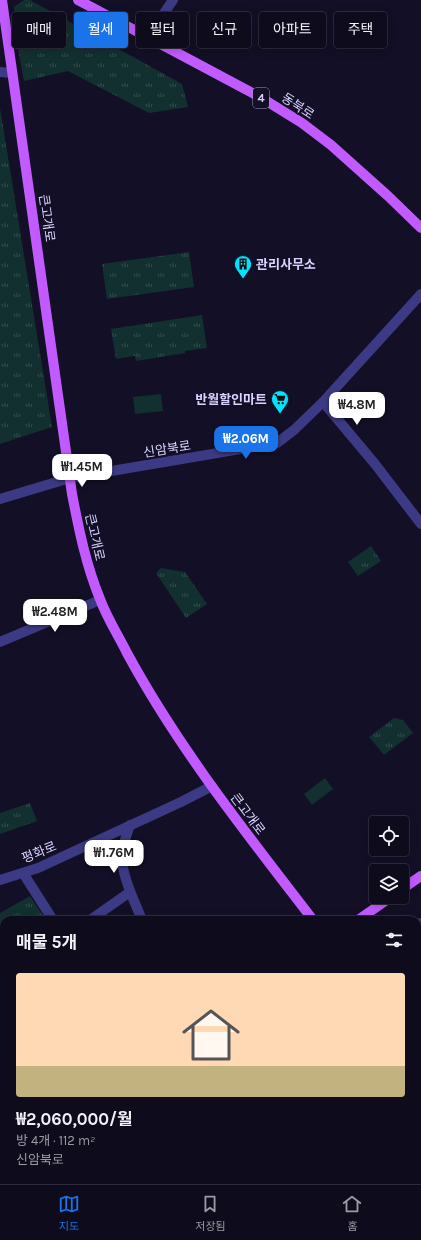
<!DOCTYPE html>
<html lang="ko">
<head>
<meta charset="utf-8">
<style>
  :root { --surface:#0e0b1c; --page:#1c1929; --text:#f1f3f6; --muted:#9b9ba3; --line:#2e2b3b; --accent:#1a73e8 }
  body { margin:0; font-family:Karla,"Noto Sans KR",sans-serif; background:var(--page); color:var(--text); height:100vh; display:flex; flex-direction:column; font-size:15px; white-space:nowrap }
  * { box-sizing:border-box; margin:0 }
  p { font-size:13px; color:var(--muted) }
  .icon { flex:none; width:22px; height:22px; fill:none; stroke:currentColor; stroke-width:2; stroke-linecap:round; stroke-linejoin:round }
  .map { position:relative; flex:1; overflow:hidden }
  .details { position:absolute; left:0px; top:916px; width:421px; height:268px; display:flex; flex-direction:column; background:var(--surface); border-radius:12px 12px 0 0; box-shadow:0 2px 10px #0003,0 0 0 1px var(--line) }
  .details>* { flex:none }
  .hud { position:absolute; left:12px; top:12px; width:397px; height:36px; display:flex; gap:8px }
  .buttons { position:absolute; left:369px; top:816px; display:grid; gap:8px }
  .buttons a { display:grid; place-items:center; width:40px; height:40px; border-radius:4px; background:var(--surface); box-shadow:0 2px 10px #0003,0 0 0 1px var(--line); font-size:20px }
  .price { position:absolute; translate:-50% -34px; padding:0 9px; border-radius:8px; background:#fff; color:#222; font-size:13px; line-height:26px; filter:drop-shadow(0 1px 2px #0008) }
  .price::after { content:''; position:absolute; left:50%; top:24px; width:12px; height:9px; margin-left:-6px; background:inherit; clip-path:polygon(0 0,100% 0,50% 100%) }
  .price.on { background:var(--accent); color:#fff }
  ul { padding:0; list-style:none }
  li { display:grid; align-content:center; gap:8px; height:212px; padding:0 16px }
  li span { display:grid; place-items:center; height:124px; border-radius:4px; color:#555 }
  li>.icon { margin-inline-start:auto }
  span .icon { width:72px; height:72px; fill:#fffc; stroke-width:1 }
  li b { font-size:17px }
  h2 { display:flex; justify-content:space-between; align-items:center; height:48px; padding:0 16px; font-size:17px }
  .chip { padding:0 14px; border-radius:4px; background:var(--surface); box-shadow:0 2px 10px #0003,0 0 0 1px var(--line); font-size:14px; line-height:36px }
  .chip.on { background:var(--accent); color:#fff }
  .menu { display:flex; justify-content:space-around; align-items:center; height:56px; border-top:1px solid var(--line); background:var(--surface); font-size:11px; color:var(--muted) }
  .menu a { display:grid; justify-items:center; gap:2px }
  .menu .on { color:var(--accent) }
  .map>svg:first-child { display:block }
  .grass { fill:#12302f }
  .park { fill:url(#park-tufts) }
  .garden { fill:url(#garden-furrows) }
  .lines { fill:none; stroke-linecap:round; stroke-linejoin:round }
  .minor { stroke:#3d3a85; stroke-width:10 }
  .major { stroke:#c25bff; stroke-width:10 }
  .labels { text-anchor:middle; dominant-baseline:central; stroke-width:4; stroke-linejoin:round; paint-order:stroke }
  .shield { fill:#130f26; stroke:#9e99be; stroke-width:1 }
  .shield-label { font-size:12px; font-weight:bold; fill:#d9d4ff }
  .street-label { font-size:13px; fill:#d9d4ff; stroke:#130f26 }
  .poi-label { font-size:13px; font-weight:bold; fill:#d9d4ff; stroke:#130f26; text-anchor:start }
</style>
</head>
<body>
<div class="map">
<svg width="421" height="1184" viewBox="0 0 421 1184">
  <defs>
    <pattern id="park-tufts" width="24" height="20" patternUnits="userSpaceOnUse"><rect width="24" height="20" fill="#12302f"/><path d="M3 7l-1-3M5 7V3M7 7l1-3M15 17l-1-3M17 17v-4M19 17l1-3" fill="none" stroke="#344d4e"/></pattern>
    <pattern id="garden-furrows" width="10" height="10" patternUnits="userSpaceOnUse"><rect width="10" height="10" fill="#12302f"/><path d="M-1 1l2-2M0 10L10 0M9 11l2-2" fill="none" stroke="#344d4e"/></pattern>
  </defs>
  <rect width="100%" height="100%" fill="#130f26"/>
  <!-- grass -->
  <g class="grass">
    <polygon points="161,394 163,411 135,414 133,397"/>
    <polygon points="325,778 333,789 312,805 304,794"/>
  </g>
  <!-- park -->
  <g class="park">
    <polygon points="24,0 30,0 182,84 188,107 149,113 68,71 24,81 17,43 14,7"/>
    <polygon points="0,108 52,427 0,444"/>
    <polygon points="189,252 194,287 107,299 102,264"/>
    <polygon points="202,315 207,348 185,351 185,353 136,361 135,356 116,359 111,329"/>
    <polygon points="371,546 381,561 358,576 348,562"/>
    <polygon points="161,568 185,572 207,604 186,618 156,573"/>
    <polygon points="394,718 403,720 413,733 384,755 369,737"/>
    <polygon points="30,803 37,821 0,834 0,813"/>
    <polygon points="30,896 46,920 4,920 4,967 0,968 0,913"/>
    <polygon points="417,1105 421,1107 421,1151 417,1149"/>
  </g>
  <!-- garden -->
  <polygon class="garden" points="143,1180 173,1180 176,1184 145,1184"/>
  <g class="lines">
    <!-- minor -->
    <g class="minor">
      <polyline points="148,37 173,0"/>
      <polyline points="0,72 12,73"/>
      <polyline points="323,402 375,464 421,524"/>
      <polyline points="0,499 70,478 277,443 294,430 323,402 421,294"/>
      <polyline points="0,642 100,600"/>
      <path d="M130,825C127,834 122,846 122,855C121,875 135,902 142,920"/>
      <polyline points="23,873 53,920"/>
      <polyline points="0,880 38,868 181,802 212,786"/>
      <polyline points="90,920 130,892"/>
      <polyline points="417,925 421,923"/>
      <polyline points="417,1021 421,1018"/>
      <polyline points="417,1096 421,1099"/>
    </g>
    <!-- major -->
    <g class="major">
      <path d="M2,0L72,494C79,530 86,565 100,599C107,618 118,635 127,653C179,749 247,834 313,920"/>
      <polyline points="78,0 260,97 302,123 331,145 388,196 421,228"/>
      <polyline points="402,889 421,876"/>
      <polyline points="358,920 391,897"/>
      <polyline points="0,1180 4,1178"/>
      <polyline points="15,1184 23,1180"/>
      <polyline points="31,1184 37,1180"/>
    </g>
  </g>
  <!-- icons -->
  <defs>
    <g id="building-pin" transform="scale(0.9)"><path d="M0 17L-7.5 6A9.5 9.5 0 1 1 7.5 6Z" fill="#00e5ff" stroke="#130f26"/><path d="M-4-6H4V6H1V3H-1V6H-4ZM-2.5-4.3h1.7v1.8h-1.7ZM.8-4.3h1.7v1.8H.8ZM-2.5-1h1.7V.8h-1.7ZM.8-1h1.7V.8H.8Z" fill="#111"/></g>
    <g id="supermarket-pin" transform="scale(0.9)"><path d="M0 17L-7.5 6A9.5 9.5 0 1 1 7.5 6Z" fill="#00e5ff" stroke="#130f26"/><path d="M-6-5.5h2.5l.6 2H6L4.5 2H-2.5L-4.4-4H-6ZM-1.5 3.2a1.3 1.3 0 1 0 .1 0ZM3 3.2a1.3 1.3 0 1 0 .1 0Z" fill="#111"/></g>
  </defs>
  <g fill-rule="evenodd">
    <use href="#building-pin" x="243" y="264"/>
    <use href="#supermarket-pin" x="280" y="399"/>
  </g>
  <g class="labels">
    <!-- shield labels -->
    <rect class="shield" x="253" y="88" width="16" height="20" rx="3"/>
    <g class="shield-label">
      <text x="261" y="98">4</text>
    </g>
    <!-- street labels -->
    <g class="street-label">
      <text transform="translate(298 106) rotate(33)">동북로</text>
      <text transform="translate(47 218) rotate(82)">큰고개로</text>
      <text transform="translate(167 449) rotate(-9)">신암북로</text>
      <text transform="translate(95 537) rotate(77)">큰고개로</text>
      <text transform="translate(248 814) rotate(53)">큰고개로</text>
      <text transform="translate(39 852) rotate(-22)">평화로</text>
    </g>
    <!-- poi labels -->
    <g class="poi-label">
      <text x="256" y="264">관리사무소</text>
      <text x="267" y="399" text-anchor="end">반월할인마트</text>
    </g>
  </g>
</svg>
<div class="buttons">
<a><svg class="icon" aria-label="locate" viewBox="0 0 24 24"><circle cx="12" cy="12" r="6"/><path d="M12 2v4M12 18v4M2 12h4M18 12h4"/></svg></a>
<a><svg class="icon" aria-label="layers" viewBox="0 0 24 24"><path d="M12 4l9 5-9 5-9-5zM3 14l9 5 9-5"/></svg></a>
</div>
<b class="price" style="left:357px;top:426px">₩4.8M</b>
<b class="price on" style="left:246px;top:460px">₩2.06M</b>
<b class="price" style="left:82px;top:488px">₩1.45M</b>
<b class="price" style="left:55px;top:633px">₩2.48M</b>
<b class="price" style="left:114px;top:874px">₩1.76M</b>
<div class="hud">
<a class="chip">매매</a>
<a class="chip on">월세</a>
<a class="chip">필터</a>
<a class="chip">신규</a>
<a class="chip">아파트</a>
<a class="chip">주택</a>
</div>
<section class="details">
<h2>매물 5개<svg class="icon" aria-label="filters" viewBox="0 0 24 24"><path d="M4 7h16M4 17h16"/><circle cx="9" cy="7" r="2"/><circle cx="15" cy="17" r="2"/></svg></h2>
<ul>
<li><span style="background:linear-gradient(#ffd9b3 75%,#c2b280 0)"><svg class="icon" aria-label="home" viewBox="0 0 24 24"><path d="M3 11l9-7 9 7M6 9v11h12V9"/></svg></span><div><b>₩2,060,000/월</b><p>방 4개 · 112 m²</p><p>신암북로</p></div></li>
</ul>
</section>
</div>
<nav class="menu">
<a class="on"><svg class="icon" aria-label="map" viewBox="0 0 24 24"><path d="M3 6l6-2 6 2 6-2v14l-6 2-6-2-6 2zM9 4v14M15 6v14"/></svg>지도</a>
<a><svg class="icon" aria-label="saved" viewBox="0 0 24 24"><path d="M7 4h10v16l-5-4-5 4z"/></svg>저장됨</a>
<a><svg class="icon" aria-label="home" viewBox="0 0 24 24"><path d="M3 11l9-7 9 7M6 9v11h12V9"/></svg>홈</a>
</nav>
</body>
</html>
